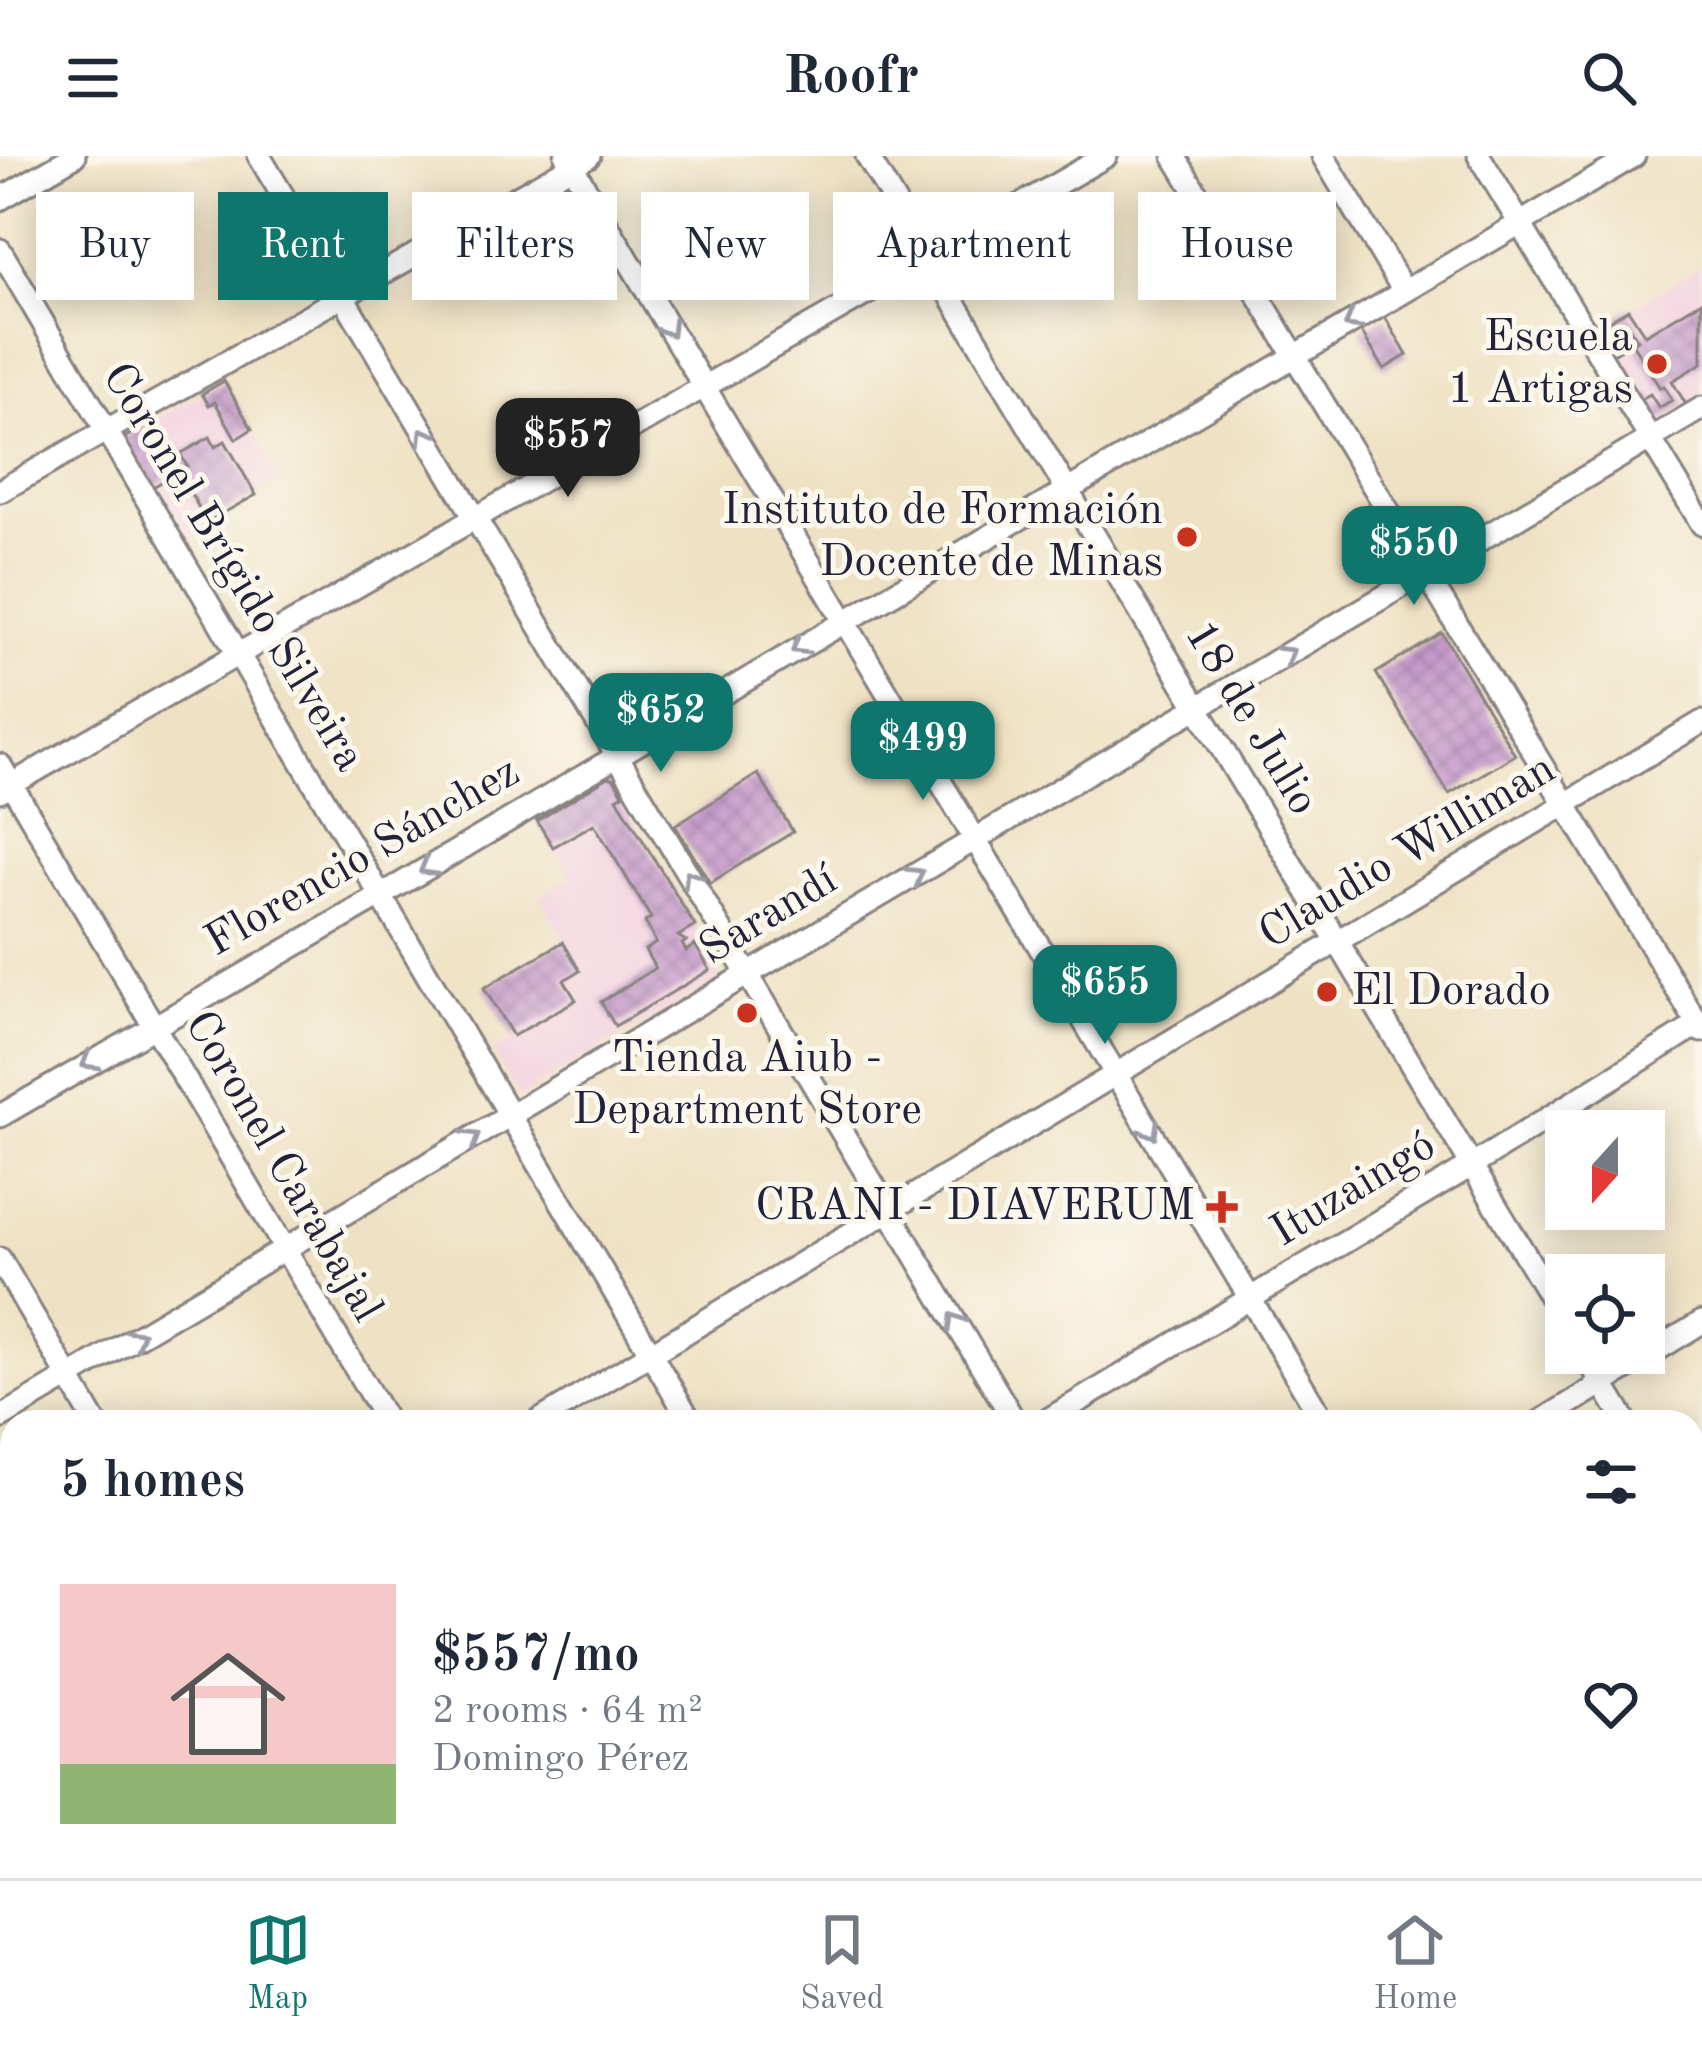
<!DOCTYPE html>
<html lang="en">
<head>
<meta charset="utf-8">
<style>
  :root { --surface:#fff; --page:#f2f2f3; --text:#1f2937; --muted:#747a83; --line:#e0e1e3; --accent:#0f766e }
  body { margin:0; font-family:"Old Standard TT",serif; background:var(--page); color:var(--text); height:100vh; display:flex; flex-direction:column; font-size:45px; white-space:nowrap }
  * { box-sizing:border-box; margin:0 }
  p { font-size:39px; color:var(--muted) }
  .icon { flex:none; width:66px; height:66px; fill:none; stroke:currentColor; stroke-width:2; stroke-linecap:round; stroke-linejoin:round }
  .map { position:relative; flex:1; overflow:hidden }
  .side { position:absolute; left:0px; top:1254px; width:1704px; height:468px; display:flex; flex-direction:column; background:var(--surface); border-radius:36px 36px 0 0; box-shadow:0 6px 30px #0003 }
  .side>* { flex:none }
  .hud { position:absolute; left:36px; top:36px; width:1632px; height:108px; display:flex; gap:24px }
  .needle { width:78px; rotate:201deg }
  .fabs { position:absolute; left:1545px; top:954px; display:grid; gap:24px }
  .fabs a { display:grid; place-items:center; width:120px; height:120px; border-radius:0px; background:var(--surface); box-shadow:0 6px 30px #0003; font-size:60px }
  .price { position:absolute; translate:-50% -102px; padding:0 27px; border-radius:24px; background:var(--accent); color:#fff; font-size:39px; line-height:78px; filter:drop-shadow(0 3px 6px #0008) }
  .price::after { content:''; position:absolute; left:50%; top:72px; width:36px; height:27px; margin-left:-18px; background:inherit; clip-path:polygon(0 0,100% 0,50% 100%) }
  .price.active { background:#222; color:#fff }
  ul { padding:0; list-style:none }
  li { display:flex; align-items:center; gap:36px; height:300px; padding:0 60px }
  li+li { border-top:3px solid var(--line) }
  li span { display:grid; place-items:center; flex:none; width:336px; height:240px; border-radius:0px; color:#555 }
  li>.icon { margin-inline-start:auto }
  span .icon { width:144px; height:144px; fill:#fffc; stroke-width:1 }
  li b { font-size:51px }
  h2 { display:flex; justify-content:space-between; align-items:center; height:144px; padding:0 60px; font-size:51px }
  .pill { padding:0 42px; border-radius:0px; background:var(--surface); box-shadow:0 6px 30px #0003; font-size:42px; line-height:108px }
  .pill.active { background:var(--accent); color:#fff }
  header { display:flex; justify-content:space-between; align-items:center; height:156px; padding:0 60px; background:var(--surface); font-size:54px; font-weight:800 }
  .dock { display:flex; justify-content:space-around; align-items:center; height:168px; border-top:3px solid var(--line); background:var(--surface); font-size:33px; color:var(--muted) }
  .dock a { display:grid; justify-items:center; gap:6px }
  .dock .active { color:var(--accent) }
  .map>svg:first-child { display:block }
  .built { fill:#f3cfdf }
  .building { fill:url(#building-cross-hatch) }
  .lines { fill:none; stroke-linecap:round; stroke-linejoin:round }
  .minor-casing { stroke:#888280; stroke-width:27 }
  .minor { stroke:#fff; stroke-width:21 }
  .oneway { stroke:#9c9ca7 }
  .poi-dot { fill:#c8321e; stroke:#fbf7ec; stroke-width:4.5 }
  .labels { text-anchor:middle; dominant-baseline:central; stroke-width:10; stroke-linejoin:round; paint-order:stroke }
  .poi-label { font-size:45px; fill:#22223b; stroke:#fbf7ec; text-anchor:end }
  .street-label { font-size:45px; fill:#22223b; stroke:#fbf7ec }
</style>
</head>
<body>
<header><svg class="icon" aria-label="menu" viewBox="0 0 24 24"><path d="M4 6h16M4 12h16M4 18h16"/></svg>Roofr<svg class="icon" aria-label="search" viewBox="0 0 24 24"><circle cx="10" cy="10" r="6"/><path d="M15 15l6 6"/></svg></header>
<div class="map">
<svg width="1702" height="1722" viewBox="0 0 1702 1722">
  <defs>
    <pattern id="building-cross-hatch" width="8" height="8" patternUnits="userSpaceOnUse" patternTransform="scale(3)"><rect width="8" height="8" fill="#c293c9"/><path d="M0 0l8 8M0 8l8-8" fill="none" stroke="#9d78a4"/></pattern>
  </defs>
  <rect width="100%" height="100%" fill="#fbf7ec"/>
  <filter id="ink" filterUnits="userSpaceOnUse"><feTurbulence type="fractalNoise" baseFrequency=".00833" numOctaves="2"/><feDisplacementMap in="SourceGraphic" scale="24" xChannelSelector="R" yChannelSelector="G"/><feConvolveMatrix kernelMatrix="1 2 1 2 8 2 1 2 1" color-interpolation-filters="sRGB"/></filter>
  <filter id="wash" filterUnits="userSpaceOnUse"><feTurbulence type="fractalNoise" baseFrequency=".004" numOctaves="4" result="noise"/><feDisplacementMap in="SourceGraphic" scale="48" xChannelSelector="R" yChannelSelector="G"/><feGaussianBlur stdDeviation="2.7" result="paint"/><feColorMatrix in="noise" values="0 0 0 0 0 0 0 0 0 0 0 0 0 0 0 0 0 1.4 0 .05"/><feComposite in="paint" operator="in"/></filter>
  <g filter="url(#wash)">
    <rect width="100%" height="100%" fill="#efe2c4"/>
    <!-- built -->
    <g class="built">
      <polygon points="1702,109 1702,241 1655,269 1596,173"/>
      <polygon points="224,225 281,324 182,381 124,282"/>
      <polygon points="608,621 720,811 717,825 520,941 493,896 514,882 484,832 566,784 540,740 571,721 537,665"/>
    </g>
    <g id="blocks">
      <!-- building -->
      <g class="building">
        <polygon points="568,25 606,90 585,103 576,88 570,91 540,42"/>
        <polygon points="893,72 910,101 851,138 838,116 869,96 865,88"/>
        <polygon points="1702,145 1702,207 1672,225 1687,250 1655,269 1640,244 1650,238 1659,252 1672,244 1664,230 1660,232 1632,187 1637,184 1627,168 1614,176 1623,192 1612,199 1596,173 1628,153 1645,179"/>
        <polygon points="1385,161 1407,199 1384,213 1361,175"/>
        <polygon points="224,225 252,273 236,283 215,246 209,249 202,238"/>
        <polygon points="146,269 155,284 148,288 168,322 153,331 124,282"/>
        <polygon points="210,281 215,291 225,285 256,339 207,366 178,315 187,310 180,298"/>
        <polygon points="1442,477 1515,599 1449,638 1376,517"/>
        <polygon points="758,618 793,676 710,727 675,669"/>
        <polygon points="608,621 614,623 623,638 617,642 695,770 678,780 686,785 682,788 686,795 695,789 710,814 615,870 601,846 655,812 645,794 656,787 645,766 651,762 594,668 553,691 537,665"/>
        <polygon points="563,786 580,815 564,824 576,844 513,880 484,832"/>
      </g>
    </g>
  </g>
  <g filter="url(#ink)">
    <use href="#blocks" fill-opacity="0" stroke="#888280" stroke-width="3"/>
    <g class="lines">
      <!-- minor casing -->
      <g class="minor-casing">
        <g id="minor">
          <polyline points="259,0 1015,1266"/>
          <polyline points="566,0 1324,1266"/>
          <polyline points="867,0 1566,1167"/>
          <polyline points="1174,0 1702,875"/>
          <polyline points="1323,0 1404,135"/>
          <polyline points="1479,0 1702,368"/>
          <polyline points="0,43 74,0"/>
          <polyline points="0,94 691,1266"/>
          <polyline points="0,335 589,0"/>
          <polyline points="0,609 387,1266"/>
          <polyline points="0,635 1106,0"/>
          <polyline points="0,960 382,739 1634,0"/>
          <polyline points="0,1103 95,1266"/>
          <polyline points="1584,1197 1626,1266"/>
          <polyline points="0,1262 1702,252"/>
          <polyline points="537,1266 1702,566"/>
          <polyline points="1044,1266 1471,1010 1702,866"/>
          <polyline points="1540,1266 1702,1166"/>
          <polyline points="1692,1377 1702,1394"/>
          <polyline points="1692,1478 1702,1472"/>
          <polyline points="0,1588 12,1609"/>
          <polyline points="71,1710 78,1722"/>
          <polyline points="358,1710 365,1722"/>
          <polyline points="646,1710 654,1722"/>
          <polyline points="951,1710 957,1722"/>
          <polyline points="1590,1710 1597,1722"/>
          <polyline points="291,1722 311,1710"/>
          <polyline points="804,1722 823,1710"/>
          <polyline points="1286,1722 1306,1710"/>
        </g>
      </g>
      <!-- minor -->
      <use href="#minor" class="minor"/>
    </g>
    <!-- one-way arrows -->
    <defs><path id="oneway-chevron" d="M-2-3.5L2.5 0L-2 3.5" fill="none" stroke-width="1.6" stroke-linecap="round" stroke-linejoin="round" transform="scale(3)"/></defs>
    <g class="oneway">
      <use href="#oneway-chevron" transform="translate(1352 166) rotate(150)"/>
      <use href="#oneway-chevron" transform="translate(669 173) rotate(59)"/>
      <use href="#oneway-chevron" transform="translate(425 280) rotate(-121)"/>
      <use href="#oneway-chevron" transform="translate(799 491) rotate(149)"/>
      <use href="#oneway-chevron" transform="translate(1287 498) rotate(-31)"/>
      <use href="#oneway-chevron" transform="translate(427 712) rotate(150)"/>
      <use href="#oneway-chevron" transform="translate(916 719) rotate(-31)"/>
      <use href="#oneway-chevron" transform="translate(691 722) rotate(-122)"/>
      <use href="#oneway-chevron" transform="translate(89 906) rotate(149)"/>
      <use href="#oneway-chevron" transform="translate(1151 975) rotate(60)"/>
      <use href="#oneway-chevron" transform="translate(472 982) rotate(-31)"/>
      <use href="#oneway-chevron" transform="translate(955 1165) rotate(-121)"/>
      <use href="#oneway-chevron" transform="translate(137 1181) rotate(-31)"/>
    </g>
  </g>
  <!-- markers -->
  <g class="poi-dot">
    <circle cx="1657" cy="208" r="12"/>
    <circle cx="1187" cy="381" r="12"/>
    <circle cx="1327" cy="836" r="12"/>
    <circle cx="747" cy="857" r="12"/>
    <path d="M1216 1033h12v12h12v12h-12v12h-12v-12h-12v-12h12z"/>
  </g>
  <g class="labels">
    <!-- poi labels -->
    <g class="poi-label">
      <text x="1633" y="182">Escuela<tspan x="1633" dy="52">1 Artigas</tspan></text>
      <text x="1163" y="355">Instituto de Formación<tspan x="1163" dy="52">Docente de Minas</tspan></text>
      <text x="1351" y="836" text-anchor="start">El Dorado</text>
      <text x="747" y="903" text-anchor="middle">Tienda Aiub -<tspan x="747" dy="52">Department Store</tspan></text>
      <text x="1195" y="1051">CRANI - DIAVERUM</text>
    </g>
    <!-- street labels -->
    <g class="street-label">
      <text transform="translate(232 412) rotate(59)">Coronel Brígido Silveira</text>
      <text transform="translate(1250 563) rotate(59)">18 de Julio</text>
      <text transform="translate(1408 697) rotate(-31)">Claudio Williman</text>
      <text transform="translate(363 702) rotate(-30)">Florencio Sánchez</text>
      <text transform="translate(769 760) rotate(-31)">Sarandí</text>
      <text transform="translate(282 1011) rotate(60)">Coronel Carabajal</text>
      <text transform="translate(1354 1034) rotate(-31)">Ituzaingó</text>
    </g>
  </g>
</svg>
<div class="fabs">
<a><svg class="needle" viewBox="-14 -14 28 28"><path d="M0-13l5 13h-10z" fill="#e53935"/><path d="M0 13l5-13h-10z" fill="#747a83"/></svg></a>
<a><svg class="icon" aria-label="locate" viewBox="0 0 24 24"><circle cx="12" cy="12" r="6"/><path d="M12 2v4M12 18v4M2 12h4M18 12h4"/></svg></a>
</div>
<b class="price active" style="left:568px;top:344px">$557</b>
<b class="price" style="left:1414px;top:452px">$550</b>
<b class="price" style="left:661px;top:619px">$652</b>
<b class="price" style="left:923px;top:647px">$499</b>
<b class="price" style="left:1105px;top:891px">$655</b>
<div class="hud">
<a class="pill">Buy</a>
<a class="pill active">Rent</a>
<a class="pill">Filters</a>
<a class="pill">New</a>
<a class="pill">Apartment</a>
<a class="pill">House</a>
</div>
<section class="side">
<h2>5 homes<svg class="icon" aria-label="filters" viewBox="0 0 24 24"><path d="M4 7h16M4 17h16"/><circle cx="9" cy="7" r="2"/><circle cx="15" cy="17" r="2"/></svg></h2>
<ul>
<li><span style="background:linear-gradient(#f6c9c9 75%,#8fb573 0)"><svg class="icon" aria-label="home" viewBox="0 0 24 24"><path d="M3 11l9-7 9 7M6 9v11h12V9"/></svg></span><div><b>$557/mo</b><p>2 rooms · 64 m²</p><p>Domingo Pérez</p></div><svg class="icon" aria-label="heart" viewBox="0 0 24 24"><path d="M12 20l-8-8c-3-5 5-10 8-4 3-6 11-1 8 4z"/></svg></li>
</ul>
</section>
</div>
<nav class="dock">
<a class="active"><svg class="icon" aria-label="map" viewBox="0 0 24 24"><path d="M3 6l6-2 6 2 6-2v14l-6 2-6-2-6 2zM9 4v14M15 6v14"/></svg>Map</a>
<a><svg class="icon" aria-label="saved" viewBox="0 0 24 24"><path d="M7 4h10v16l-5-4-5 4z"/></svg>Saved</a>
<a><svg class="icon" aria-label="home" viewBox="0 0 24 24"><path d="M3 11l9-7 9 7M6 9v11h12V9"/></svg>Home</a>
</nav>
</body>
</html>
